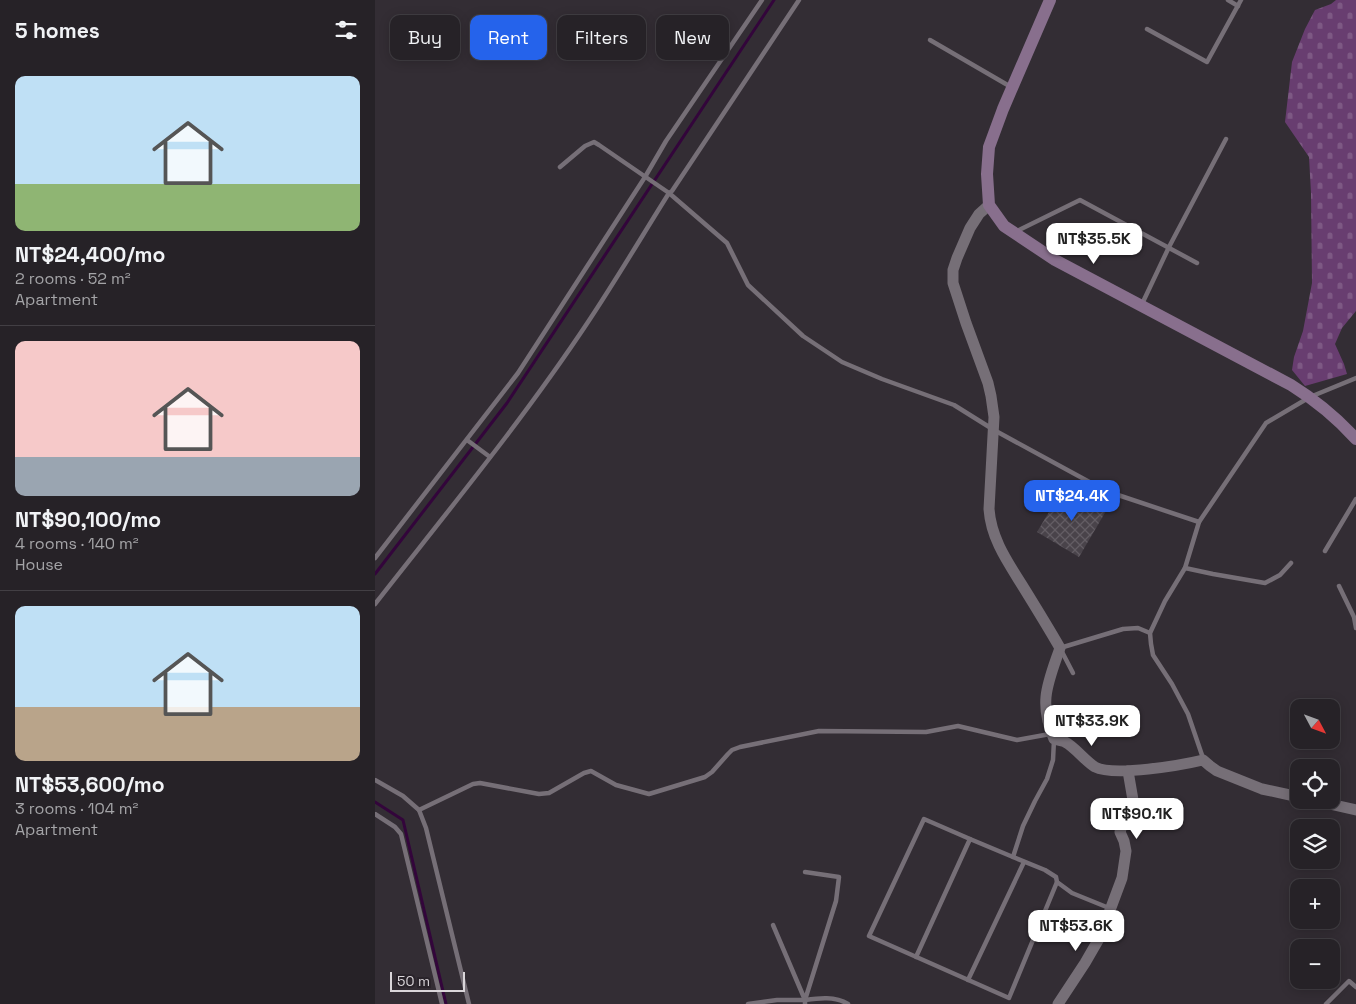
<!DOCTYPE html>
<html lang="en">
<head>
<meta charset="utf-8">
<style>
  :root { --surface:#262227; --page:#2e2a2f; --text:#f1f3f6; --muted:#a4a4a7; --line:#423f44; --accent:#2563eb }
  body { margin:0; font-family:"Space Grotesk",sans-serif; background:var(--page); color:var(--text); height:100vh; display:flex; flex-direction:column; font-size:19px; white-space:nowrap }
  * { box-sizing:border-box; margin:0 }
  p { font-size:16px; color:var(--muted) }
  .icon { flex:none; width:28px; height:28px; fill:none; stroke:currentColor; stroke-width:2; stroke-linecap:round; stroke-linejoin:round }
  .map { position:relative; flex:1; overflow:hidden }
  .side { display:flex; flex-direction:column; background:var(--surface); width:375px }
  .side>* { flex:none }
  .hud { position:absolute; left:15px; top:15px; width:475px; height:45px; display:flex; gap:10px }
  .needle { width:32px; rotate:131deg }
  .fabs { position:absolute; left:915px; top:699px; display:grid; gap:10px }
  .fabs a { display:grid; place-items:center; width:50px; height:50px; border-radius:10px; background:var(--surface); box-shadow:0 2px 12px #0003,0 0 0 1px var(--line); font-size:25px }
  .scale { position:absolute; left:15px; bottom:12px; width:75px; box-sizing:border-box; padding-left:5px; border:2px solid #dad6da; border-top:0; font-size:14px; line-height:18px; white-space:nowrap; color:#dad6da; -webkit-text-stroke:4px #29232a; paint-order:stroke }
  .price { position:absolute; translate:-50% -42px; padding:0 11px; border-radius:10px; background:#fff; color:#222; font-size:16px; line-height:32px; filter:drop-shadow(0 1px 2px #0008) }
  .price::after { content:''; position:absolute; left:50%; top:30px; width:15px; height:11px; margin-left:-8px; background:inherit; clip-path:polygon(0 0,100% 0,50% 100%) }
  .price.current { background:var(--accent); color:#fff }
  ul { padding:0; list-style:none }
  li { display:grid; align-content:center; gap:10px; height:265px; padding:0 15px }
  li+li { border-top:1px solid var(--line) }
  li span { display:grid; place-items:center; height:155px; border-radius:10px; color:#555 }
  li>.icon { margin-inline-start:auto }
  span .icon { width:90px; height:90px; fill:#fffc; stroke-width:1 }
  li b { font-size:21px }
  h2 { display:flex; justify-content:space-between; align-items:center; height:60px; padding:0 15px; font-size:21px }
  .chip { padding:0 18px; border-radius:10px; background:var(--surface); box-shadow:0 2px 12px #0003,0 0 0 1px var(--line); font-size:18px; line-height:45px }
  .chip.current { background:var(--accent); color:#fff }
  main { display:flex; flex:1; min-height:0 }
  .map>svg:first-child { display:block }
  .cemetery { fill:url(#cemetery-stones) }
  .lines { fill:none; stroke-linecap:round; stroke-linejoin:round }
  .stream { stroke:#33053b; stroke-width:3 }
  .building { fill:url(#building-cross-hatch) }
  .service { stroke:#766f77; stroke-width:4.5 }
  .tertiary { stroke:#766f77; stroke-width:11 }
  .secondary { stroke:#886f8d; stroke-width:12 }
</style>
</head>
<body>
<main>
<section class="side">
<h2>5 homes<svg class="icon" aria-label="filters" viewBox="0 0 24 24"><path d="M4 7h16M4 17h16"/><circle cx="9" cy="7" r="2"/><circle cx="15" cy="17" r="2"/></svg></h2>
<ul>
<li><span style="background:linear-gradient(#bfe0f5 70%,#8fb573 0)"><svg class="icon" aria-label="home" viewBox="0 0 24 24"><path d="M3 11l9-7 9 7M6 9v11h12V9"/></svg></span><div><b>NT$24,400/mo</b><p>2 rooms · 52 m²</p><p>Apartment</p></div></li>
<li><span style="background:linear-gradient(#f6c9c9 75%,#9aa5b1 0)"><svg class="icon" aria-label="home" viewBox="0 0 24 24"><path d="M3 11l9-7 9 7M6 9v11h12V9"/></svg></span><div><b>NT$90,100/mo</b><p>4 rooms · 140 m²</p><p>House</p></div></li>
<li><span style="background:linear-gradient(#bfe0f5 65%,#b9a48a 0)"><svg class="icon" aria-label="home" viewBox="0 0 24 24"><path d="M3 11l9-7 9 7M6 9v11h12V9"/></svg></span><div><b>NT$53,600/mo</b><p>3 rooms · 104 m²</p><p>Apartment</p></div></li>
</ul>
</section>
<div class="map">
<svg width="981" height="1004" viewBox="0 0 981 1004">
  <defs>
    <pattern id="cemetery-stones" width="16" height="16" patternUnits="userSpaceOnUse" patternTransform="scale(1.25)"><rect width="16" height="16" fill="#683d70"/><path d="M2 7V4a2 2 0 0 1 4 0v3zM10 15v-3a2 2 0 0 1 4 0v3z" fill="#7d5884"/></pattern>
    <pattern id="building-cross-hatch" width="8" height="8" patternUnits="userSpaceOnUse" patternTransform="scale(1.25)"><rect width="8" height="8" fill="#49434a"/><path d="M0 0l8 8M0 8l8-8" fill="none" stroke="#635d64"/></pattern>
  </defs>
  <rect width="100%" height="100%" fill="#332d34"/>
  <!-- cemetery -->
  <polygon class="cemetery" points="961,0 981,0 981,311 967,328 960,344 969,364 972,374 930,386 917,370 919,357 928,331 937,283 936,193 934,157 910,122 917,62 930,29 940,10 956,4"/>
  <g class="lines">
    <!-- stream -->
    <g class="stream">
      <polyline points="0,574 132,403 399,0"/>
      <polyline points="0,802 28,820 71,1004"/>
    </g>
  </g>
  <!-- building -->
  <polygon class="building" points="689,487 731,511 704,557 662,532"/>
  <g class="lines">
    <!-- service -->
    <g class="service">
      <polyline points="853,0 863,6"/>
      <polyline points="772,29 832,62 866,0"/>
      <polyline points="555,40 636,87"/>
      <polyline points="185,167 210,146 219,142 224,145 294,193 352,243 373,285 428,336 467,362 507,379 579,405 619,430 731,491 824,522"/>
      <polyline points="642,231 705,200 822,263"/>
      <polyline points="767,304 794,247 851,139"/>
      <polyline points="92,440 115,457"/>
      <polyline points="950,551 981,499"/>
      <polyline points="0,558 143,373 270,177 291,141 387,0"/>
      <polyline points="810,568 824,522 891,423 935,397 981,378"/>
      <polyline points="964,586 979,617 981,628"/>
      <path d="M0,604C72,512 148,420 213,322C241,280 267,236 294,193L297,191L424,0"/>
      <polyline points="698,673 685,648 748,629 763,628 775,633"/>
      <polyline points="679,740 678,760 672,779 660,801 648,826 638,857 670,870 681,877 682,882 697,893 734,908"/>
      <polyline points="828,758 813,714 797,684 778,655 776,644 775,633 790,601 810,568 838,574 890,583 905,575 916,563"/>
      <polyline points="0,780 28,796 44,810 51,828 94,1004"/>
      <polyline points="44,810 98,784 105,783 164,794 174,793 209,773 216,771 241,785 274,794 330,777 337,772 353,754 357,750 365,747 444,731 551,732 583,726 642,740 675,734"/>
      <polyline points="0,814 20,827 26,834 67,1004"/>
      <polyline points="595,839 549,819 494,936 634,998 682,882"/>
      <polyline points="398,925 430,1000 461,901 464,877 430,872"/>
      <polyline points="541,957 595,839 638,857"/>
      <polyline points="593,980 649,862"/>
      <path d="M430,1000C444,998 460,996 473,1004"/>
      <polyline points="373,1004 402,1000 430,1000 430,1004"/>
      <polyline points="951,1004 974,981 981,987"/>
    </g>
    <!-- tertiary -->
    <g class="tertiary">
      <path d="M614,205L604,214L595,228L582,258L578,270V283L591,323L613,383L616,396L619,417L614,509C616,538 632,561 647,585C660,606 673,627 685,648C673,683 663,702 679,739C683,740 687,741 690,742C700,747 710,761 720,767C739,777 807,765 828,760L835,766L842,771L887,789L924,797"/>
      <polyline points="937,800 981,810"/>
      <polyline points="683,1004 710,963 725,937 747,878 751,851 749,841 745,832 751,813 758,800 753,771"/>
    </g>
    <!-- secondary -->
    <path class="secondary" d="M675,0L628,109L614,147L612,174L614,205L629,226L680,260L916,385C940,400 962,418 981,439"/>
  </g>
</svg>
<div class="fabs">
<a><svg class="needle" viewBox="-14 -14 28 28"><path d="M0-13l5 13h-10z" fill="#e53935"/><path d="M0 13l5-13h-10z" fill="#a4a4a7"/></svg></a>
<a><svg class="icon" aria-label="locate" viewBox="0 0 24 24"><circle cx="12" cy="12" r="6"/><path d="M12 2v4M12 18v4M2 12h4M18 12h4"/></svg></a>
<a><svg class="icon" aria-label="layers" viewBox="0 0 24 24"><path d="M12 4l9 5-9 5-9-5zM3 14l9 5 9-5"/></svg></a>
<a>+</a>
<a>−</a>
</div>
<div class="scale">50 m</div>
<b class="price" style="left:719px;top:265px">NT$35.5K</b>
<b class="price current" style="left:697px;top:522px">NT$24.4K</b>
<b class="price" style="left:717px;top:747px">NT$33.9K</b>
<b class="price" style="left:762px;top:840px">NT$90.1K</b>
<b class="price" style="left:701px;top:952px">NT$53.6K</b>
<div class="hud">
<a class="chip">Buy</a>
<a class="chip current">Rent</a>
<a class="chip">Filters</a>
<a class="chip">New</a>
</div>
</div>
</main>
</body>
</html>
